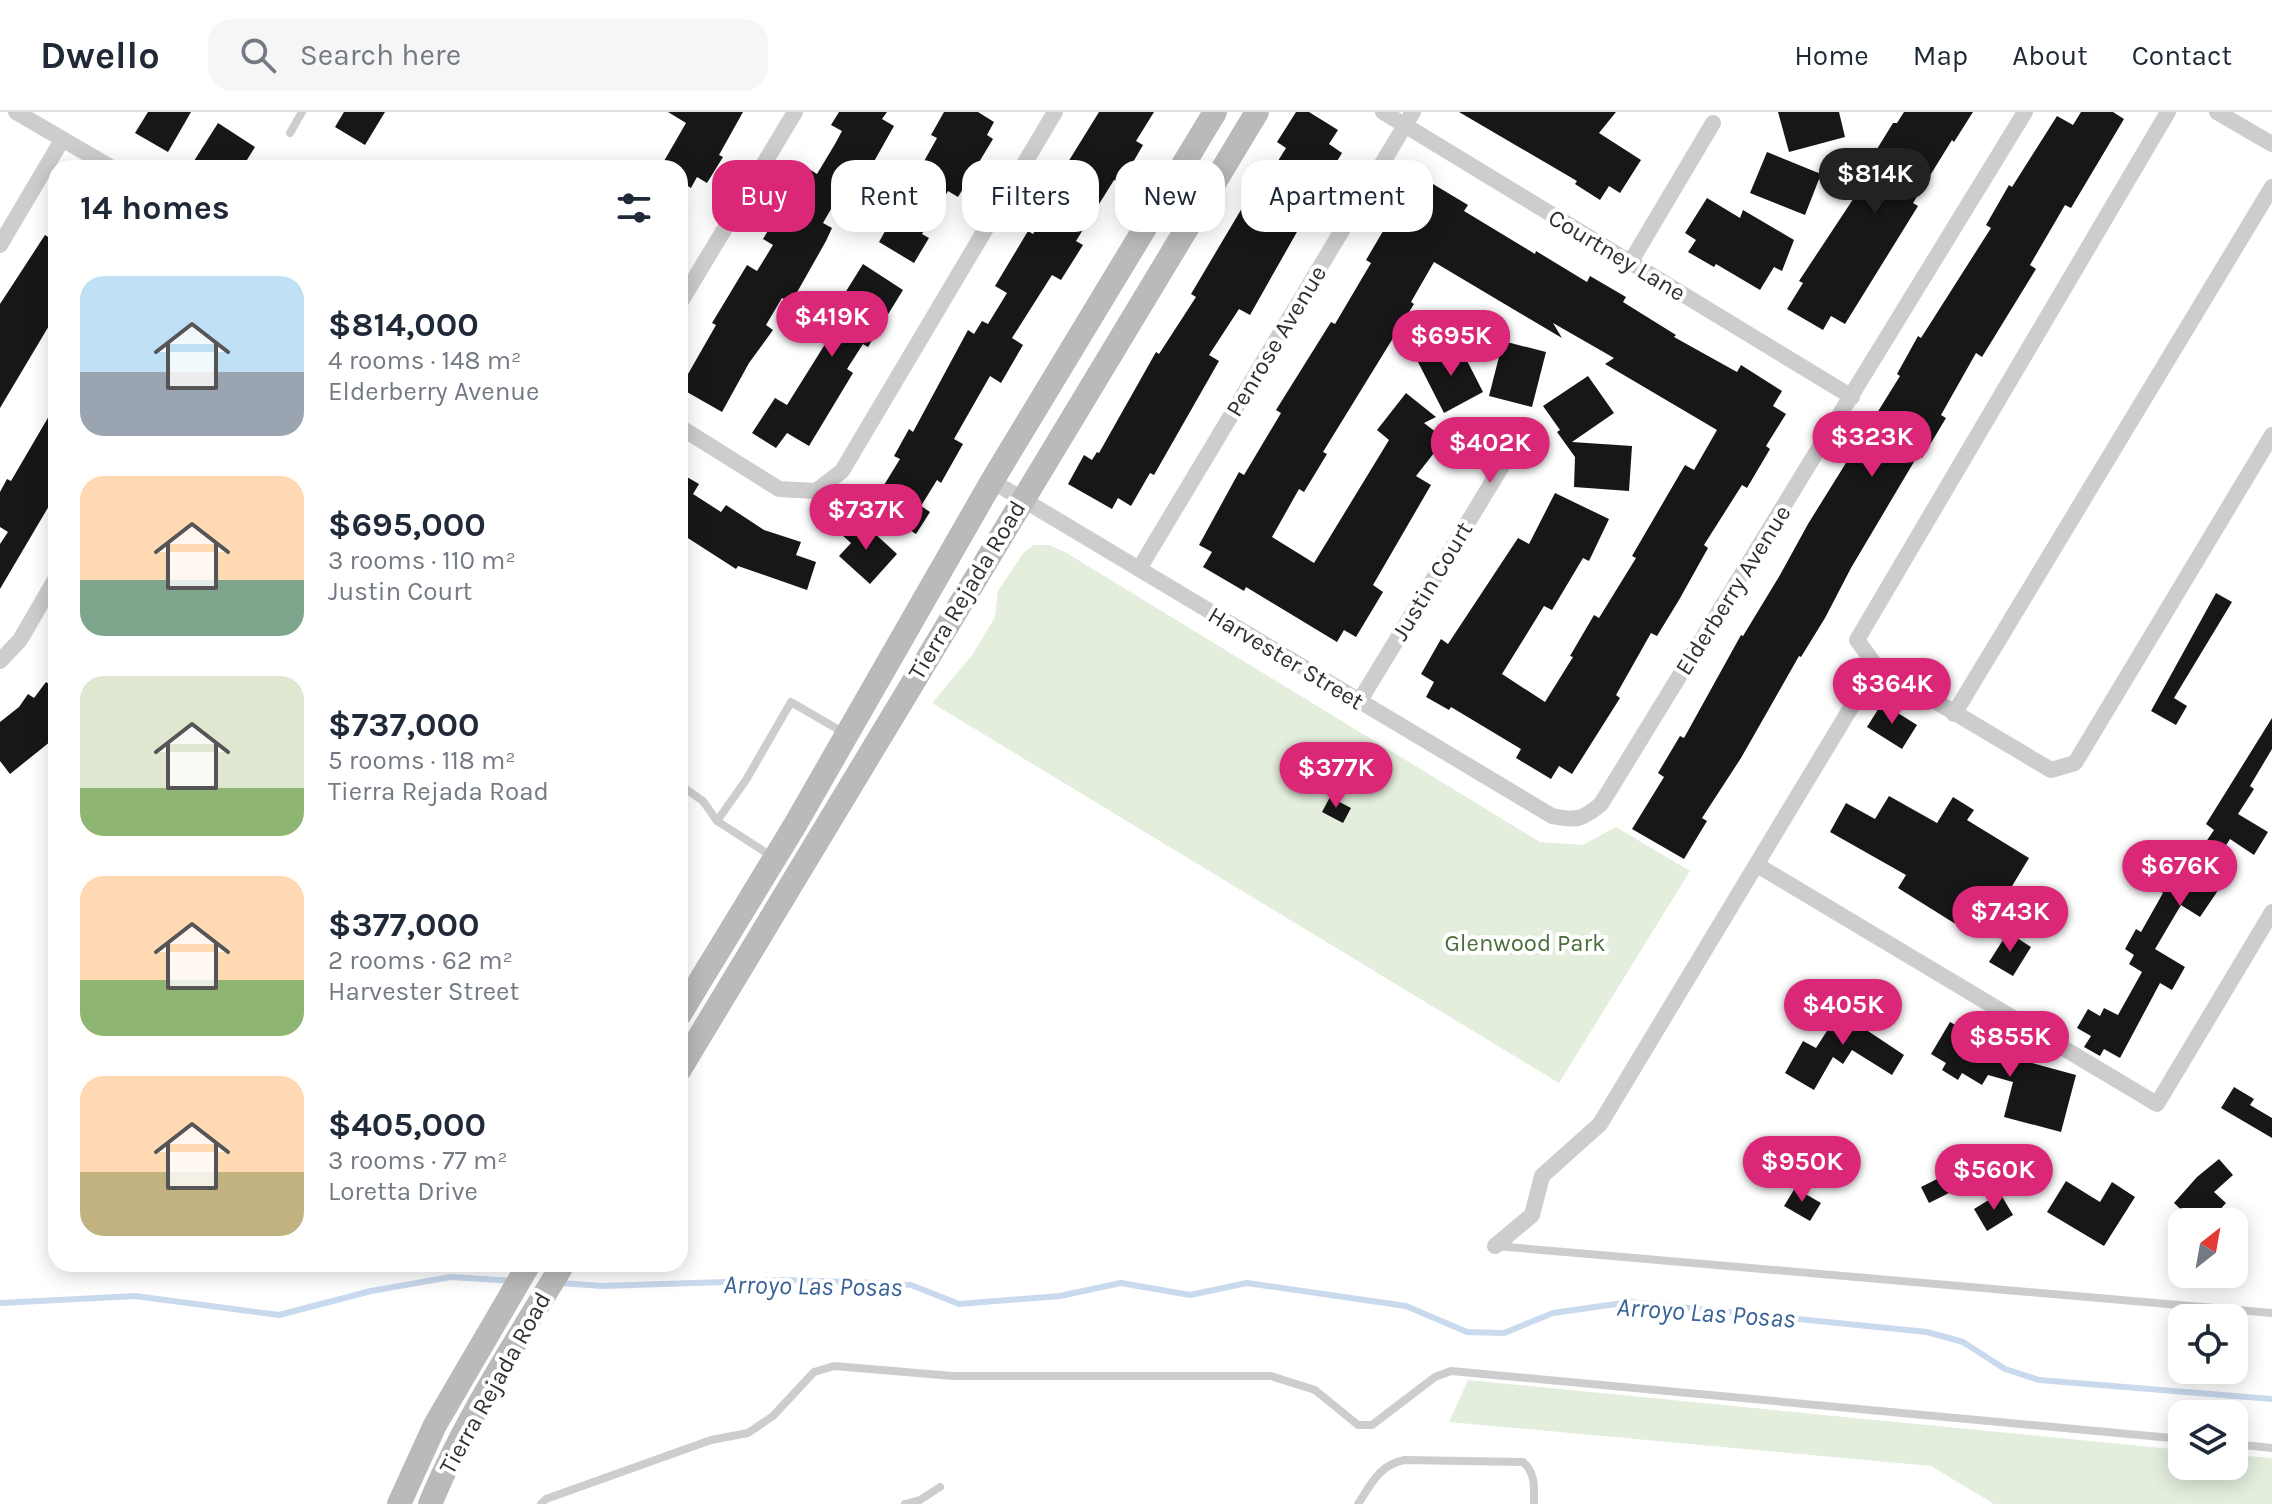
<!DOCTYPE html>
<html lang="en">
<head>
<meta charset="utf-8">
<style>
  :root { --surface:#fff; --page:#f6f6f7; --text:#1f2937; --muted:#747a83; --line:#e0e1e3; --accent:#db2777 }
  body { margin:0; font-family:Karla,sans-serif; background:var(--page); color:var(--text); height:100vh; display:flex; flex-direction:column; font-size:30px; white-space:nowrap }
  * { box-sizing:border-box; margin:0 }
  p { font-size:26px; color:var(--muted) }
  .icon { flex:none; width:44px; height:44px; fill:none; stroke:currentColor; stroke-width:2; stroke-linecap:round; stroke-linejoin:round }
  .map { position:relative; flex:1; overflow:hidden }
  .sheet { position:absolute; left:48px; top:48px; width:640px; height:1112px; display:flex; flex-direction:column; background:var(--surface); border-radius:24px; box-shadow:0 4px 20px #0003 }
  .sheet>* { flex:none }
  .banner { position:absolute; left:712px; top:48px; width:760px; height:72px; display:flex; gap:16px }
  .needle { width:52px; rotate:31deg }
  .fabs { position:absolute; left:2168px; top:1096px; display:grid; gap:16px }
  .fabs a { display:grid; place-items:center; width:80px; height:80px; border-radius:16px; background:var(--surface); box-shadow:0 4px 20px #0003; font-size:40px }
  .price { position:absolute; translate:-50% -68px; padding:0 18px; border-radius:28px; background:var(--accent); color:#fff; font-size:26px; line-height:52px; filter:drop-shadow(0 2px 4px #0008) }
  .price::after { content:''; position:absolute; left:50%; top:48px; width:24px; height:18px; margin-left:-12px; background:inherit; clip-path:polygon(0 0,100% 0,50% 100%) }
  .price.active { background:#222; color:#fff }
  ul { padding:0; list-style:none }
  li { display:flex; align-items:center; gap:24px; height:200px; padding:0 32px }
  li span { display:grid; place-items:center; flex:none; width:224px; height:160px; border-radius:24px; color:#555 }
  li>.icon { margin-inline-start:auto }
  span .icon { width:96px; height:96px; fill:#fffc; stroke-width:1 }
  li b { font-size:34px }
  h2 { display:flex; justify-content:space-between; align-items:center; height:96px; padding:0 32px; font-size:34px }
  .pill { padding:0 28px; border-radius:24px; background:var(--surface); box-shadow:0 4px 20px #0003; font-size:28px; line-height:72px }
  .pill.active { background:var(--accent); color:#fff }
  header { display:flex; align-items:center; gap:48px; box-sizing:border-box; height:112px; padding:0 40px; background:var(--surface); border-bottom:2px solid var(--line) }
  header strong { font-size:38px }
  nav { display:flex; gap:44px; margin-inline-start:auto; font-size:28px }
  .search { width:560px; height:72px; background:var(--page); display:flex; align-items:center; gap:20px; box-sizing:border-box; padding:0 28px; border-radius:24px; color:var(--muted); font-size:30px }
  .map>svg:first-child { display:block }
  .green { fill:#e3eedd }
  .lines { fill:none; stroke-linecap:round; stroke-linejoin:round }
  .stream { stroke:#c9d9ee; stroke-width:6 }
  .building { fill:#171717 }
  .lane { stroke:#cdcdcd; stroke-width:8 }
  .street { stroke:#cdcdcd; stroke-width:16 }
  .secondary { stroke:#bababa; stroke-width:24 }
  .labels { text-anchor:middle; dominant-baseline:central; stroke-width:8; stroke-linejoin:round; paint-order:stroke }
  .street-label { font-size:24px; fill:#303030; stroke:#fff }
  .park-label { font-size:24px; fill:#4a6f3a; stroke:#fff }
  .water-label { font-size:26px; font-style:italic; fill:#386298; stroke:#fff }
</style>
</head>
<body>
<header>
<strong>Dwello</strong>
<div class="search"><svg class="icon" aria-label="search" viewBox="0 0 24 24"><circle cx="10" cy="10" r="6"/><path d="M15 15l6 6"/></svg>Search here</div>
<nav><a>Home</a><a>Map</a><a>About</a><a>Contact</a></nav>
</header>
<div class="map">
<svg width="2272" height="1392" viewBox="0 0 2272 1392">
  <rect width="100%" height="100%" fill="#fff"/>
  <!-- green -->
  <g class="green">
    <polygon points="1034,433 1049,433 1065,440 1540,730 1583,733 1616,715 1690,759 1559,971 932,591 973,542 995,505 998,479 1024,440"/>
    <polygon points="1468,1268 2182,1338 2182,1354 2234,1354 2234,1343 2272,1346 2272,1392 1994,1392 1931,1354 1449,1310"/>
  </g>
  <g class="lines">
    <!-- stream -->
    <g class="stream">
      <polyline points="560,1171 602,1174 783,1168 855,1170 911,1173 959,1192 1060,1184 1121,1171 1190,1183 1247,1171 1406,1194 1467,1220 1504,1221 1553,1201 1630,1190 1927,1220 1963,1230 2005,1257 2039,1268 2272,1287"/>
      <polyline points="0,1191 135,1184 279,1203 371,1179 451,1165 513,1169"/>
    </g>
  </g>
  <!-- building -->
  <g class="building">
    <polygon points="148,0 191,0 168,40 135,21"/>
    <polygon points="344,0 385,0 365,33 335,15"/>
    <polygon points="668,0 743,0 719,43 723,45 707,71 697,65 691,76 680,69 680,56 660,56 686,11"/>
    <polygon points="839,0 887,0 882,7 894,14 872,53 869,51 846,90 838,85 823,111 832,116 826,129 791,191 782,186 766,213 773,218 749,251 722,300 680,276 716,213 712,211 747,153 757,159 773,133 763,127 806,55 817,62 835,32 842,19 831,13"/>
    <polygon points="944,0 978,0 994,10 987,23 993,27 958,85 948,79 922,122 929,126 914,151 879,130 937,26 931,23"/>
    <polygon points="1099,0 1154,0 1136,29 1143,33 1121,71 1114,68 1076,129 1083,133 1061,168 1052,163 1012,226 1023,233 1001,271 990,264 954,327 963,332 941,371 937,368 921,394 930,400 916,422 883,401 893,385 881,378 900,347 894,344 909,317 913,320 968,218 974,222 982,209 988,212 1007,181 995,174 1028,119 1033,122 1042,108 1046,110 1063,82 1052,76"/>
    <polygon points="1296,0 1309,0 1338,18 1329,32 1342,41 1323,72 1328,75 1305,113 1302,111 1250,203 1239,197 1209,243 1219,249 1154,363 1150,361 1131,394 1118,386 1112,397 1068,372 1084,343 1092,348 1097,340 1099,341 1156,240 1159,242 1196,185 1191,182 1245,91 1250,94 1286,36 1277,30"/>
    <polygon points="1459,0 1616,0 1599,21 1641,48 1620,81 1609,74 1600,88 1575,72 1577,69"/>
    <polygon points="1778,0 1839,0 1845,25 1789,40"/>
    <polygon points="1904,0 1973,0 1954,30 1952,28 1913,91 1918,94 1845,212 1831,204 1823,218 1787,197 1803,171 1799,169 1875,54 1869,50 1893,11 1897,11"/>
    <polygon points="2081,0 2113,0 2124,7 2071,96 2065,93 2030,153 2036,157 1982,245 1976,241 1941,303 1946,306 1922,346 1918,343 1851,456 1825,506 1801,545 1799,544 1741,646 1702,706 1707,709 1684,747 1632,717 1664,665 1658,661 1680,624 1684,626 1741,523 1743,524 1780,463 1808,412 1900,264 1897,262 1918,224 1921,226 1991,116 1986,113 2009,73 2012,75 2057,4 2073,13"/>
    <polygon points="218,11 255,35 242,56 206,56 194,49"/>
    <polygon points="1767,40 1821,62 1805,103 1750,81"/>
    <polygon points="1433,72 1468,93 1464,99 1535,142 1536,139 1587,170 1590,164 1626,185 1623,190 1676,223 1674,225 1737,260 1741,253 1782,279 1773,294 1786,302 1766,334 1770,337 1747,376 1742,373 1704,433 1708,436 1679,488 1657,524 1651,521 1616,583 1620,586 1572,662 1559,654 1551,667 1516,646 1521,637 1451,595 1449,598 1426,585 1434,570 1421,562 1441,527 1448,532 1518,426 1529,432 1555,381 1609,407 1589,449 1583,446 1552,498 1544,494 1502,562 1545,590 1573,545 1570,544 1594,503 1599,506 1636,446 1632,444 1685,353 1694,358 1717,318 1605,252 1614,246 1553,211 1562,226 1434,150 1411,190 1414,192 1323,340 1327,342 1304,380 1299,377 1272,425 1314,451 1389,328 1377,318 1406,281 1436,305 1424,311 1445,327 1416,364 1431,373 1373,473 1383,480 1356,525 1344,518 1337,530 1246,475 1244,479 1203,455 1212,440 1199,433 1239,360 1244,363 1281,301 1276,298 1331,210 1335,212 1371,151 1366,148 1389,109 1392,111 1413,76 1425,83"/>
    <polygon points="1707,86 1740,106 1743,98 1794,128 1782,159 1774,155 1760,178 1716,152 1714,155 1688,140 1696,128 1685,121"/>
    <polygon points="45,123 56,130 56,202 0,296 0,192"/>
    <polygon points="863,152 903,178 868,235 863,232 847,257 853,261 809,334 787,321 776,336 752,321 775,286 787,293 827,229 813,220 834,186 840,189"/>
    <polygon points="1503,229 1546,240 1532,295 1489,284"/>
    <polygon points="1458,231 1483,280 1444,301 1418,250"/>
    <polygon points="1588,264 1614,301 1572,330 1632,334 1629,379 1574,375 1575,345 1557,320 1560,318 1543,294"/>
    <polygon points="56,292 56,382 0,477 0,432 8,420 0,415 0,380 7,367 11,369"/>
    <polygon points="680,361 699,372 693,382 721,400 726,393 764,418 801,430 796,443 816,450 807,478 738,454 736,457 680,421"/>
    <polygon points="858,406 897,442 870,472 839,444 851,431 842,423"/>
    <polygon points="2216,481 2232,490 2174,586 2187,594 2176,613 2151,599"/>
    <polygon points="46,570 56,577 56,625 10,662 0,649 0,610 19,595 28,582 34,586"/>
    <polygon points="1882,591 1917,613 1902,637 1867,615"/>
    <polygon points="2272,606 2272,637 2250,674 2254,677 2238,702 2268,720 2254,743 2230,727 2204,768 2219,777 2200,805 2181,793 2155,837 2185,855 2172,878 2160,871 2120,946 2104,937 2100,944 2084,935 2091,924 2077,916 2088,897 2100,904 2104,896 2118,903 2142,860 2129,852 2134,843 2125,837 2136,817 2141,820 2163,781 2156,777 2179,743 2191,752 2214,718 2206,712"/>
    <polygon points="1889,684 1937,711 1953,685 1974,698 1967,708 2029,746 1994,804 1976,793 1962,816 1898,776 1906,763 1830,720 1846,691 1875,707"/>
    <polygon points="1330,685 1351,696 1343,711 1322,700"/>
    <polygon points="2008,820 2031,835 2013,864 1989,850"/>
    <polygon points="1848,886 1871,901 1862,915 1904,943 1892,963 1852,938 1843,952 1833,945 1814,978 1785,961 1803,929 1816,936"/>
    <polygon points="1950,910 1986,930 1981,938 2014,957 2017,947 2076,963 2061,1020 2004,1005 2013,970 1988,963 1982,973 1962,961 1958,968 1942,958 1946,951 1931,942"/>
    <polygon points="2234,975 2254,987 2250,993 2272,1006 2272,1026 2221,996"/>
    <polygon points="2219,1047 2233,1063 2214,1080 2226,1091 2216,1102 2210,1097 2199,1110 2194,1110 2174,1091 2197,1065"/>
    <polygon points="1949,1061 1957,1077 1929,1091 1921,1075"/>
    <polygon points="2066,1069 2100,1090 2112,1070 2135,1085 2104,1134 2047,1100"/>
    <polygon points="1795,1076 1821,1091 1810,1109 1784,1094"/>
    <polygon points="2000,1081 2013,1103 1987,1119 1974,1097"/>
  </g>
  <g class="lines">
    <!-- lane -->
    <g class="lane">
      <polyline points="290,21 302,0"/>
      <polyline points="680,673 703,689 717,709 773,745"/>
      <polyline points="717,709 746,668 791,590 846,622"/>
      <polyline points="1496,1134 2272,1201"/>
      <polyline points="2234,1332 2272,1336"/>
      <polyline points="541,1392 546,1387 711,1328 748,1321 773,1304 814,1260 834,1254 953,1264 1271,1264 1315,1278 1358,1313 1372,1313 1435,1265 1451,1259 2182,1327"/>
      <polyline points="905,1392 920,1388 940,1375"/>
      <path d="M1358,1392C1371,1372 1380,1352 1405,1348L1523,1350C1536,1361 1534,1376 1534,1392"/>
    </g>
    <!-- street -->
    <g class="street">
      <polyline points="16,0 112,56"/>
      <polyline points="1383,0 1852,285"/>
      <polyline points="2217,0 2272,32"/>
      <polyline points="0,133 62,28"/>
      <polyline points="1630,151 1713,11"/>
      <polyline points="680,191 795,0"/>
      <polyline points="680,315 779,377 816,379 842,359 1055,0"/>
      <path d="M992,369L1552,704C1576,709 1582,708 1601,692L2025,0"/>
      <polyline points="1139,457 1413,0"/>
      <polyline points="0,549 20,528 56,466"/>
      <polyline points="1876,554 2051,658 2075,651 2272,323"/>
      <polyline points="1359,590 1505,349"/>
      <polyline points="1954,602 2272,75"/>
      <polyline points="1757,753 2157,992 2272,800"/>
      <polyline points="1495,1134 1532,1103 1542,1064 1600,1012 1876,554 1857,528 2168,0"/>
    </g>
    <!-- secondary -->
    <g class="secondary">
      <polyline points="680,902 795,713 992,369 1215,0"/>
      <polyline points="680,957 1257,0"/>
      <polyline points="399,1392 435,1313 529,1152"/>
      <path d="M430,1392C465,1308 516,1230 563,1152"/>
    </g>
  </g>
  <g class="labels">
    <!-- street labels -->
    <g class="street-label">
      <text transform="translate(1617 143) rotate(31)">Courtney Lane</text>
      <text transform="translate(1276 229) rotate(-59)">Penrose Avenue</text>
      <text transform="translate(1432 469) rotate(-59)">Justin Court</text>
      <text transform="translate(967 478) rotate(-59)">Tierra Rejada Road</text>
      <text transform="translate(1733 478) rotate(-58)">Elderberry Avenue</text>
      <text transform="translate(1286 546) rotate(31)">Harvester Street</text>
      <text transform="translate(495 1271) rotate(-61)">Tierra Rejada Road</text>
    </g>
    <!-- park labels -->
    <g class="park-label">
      <text x="1525" y="831">Glenwood Park</text>
    </g>
    <!-- water labels -->
    <g class="water-label">
      <text transform="translate(813 1174) rotate(1)">Arroyo Las Posas</text>
      <text transform="translate(1706 1201) rotate(4)">Arroyo Las Posas</text>
    </g>
  </g>
</svg>
<div class="fabs">
<a><svg class="needle" viewBox="-14 -14 28 28"><path d="M0-13l5 13h-10z" fill="#e53935"/><path d="M0 13l5-13h-10z" fill="#747a83"/></svg></a>
<a><svg class="icon" aria-label="locate" viewBox="0 0 24 24"><circle cx="12" cy="12" r="6"/><path d="M12 2v4M12 18v4M2 12h4M18 12h4"/></svg></a>
<a><svg class="icon" aria-label="layers" viewBox="0 0 24 24"><path d="M12 4l9 5-9 5-9-5zM3 14l9 5 9-5"/></svg></a>
</div>
<b class="price active" style="left:1875px;top:104px">$814K</b>
<b class="price" style="left:832px;top:247px">$419K</b>
<b class="price" style="left:1451px;top:266px">$695K</b>
<b class="price" style="left:1872px;top:367px">$323K</b>
<b class="price" style="left:1490px;top:373px">$402K</b>
<b class="price" style="left:866px;top:440px">$737K</b>
<b class="price" style="left:1892px;top:614px">$364K</b>
<b class="price" style="left:1336px;top:698px">$377K</b>
<b class="price" style="left:2180px;top:796px">$676K</b>
<b class="price" style="left:2010px;top:842px">$743K</b>
<b class="price" style="left:1843px;top:935px">$405K</b>
<b class="price" style="left:2010px;top:967px">$855K</b>
<b class="price" style="left:1802px;top:1092px">$950K</b>
<b class="price" style="left:1994px;top:1100px">$560K</b>
<div class="banner">
<a class="pill active">Buy</a>
<a class="pill">Rent</a>
<a class="pill">Filters</a>
<a class="pill">New</a>
<a class="pill">Apartment</a>
</div>
<section class="sheet">
<h2>14 homes<svg class="icon" aria-label="filters" viewBox="0 0 24 24"><path d="M4 7h16M4 17h16"/><circle cx="9" cy="7" r="2"/><circle cx="15" cy="17" r="2"/></svg></h2>
<ul>
<li><span style="background:linear-gradient(#bfe0f5 60%,#9aa5b1 0)"><svg class="icon" aria-label="home" viewBox="0 0 24 24"><path d="M3 11l9-7 9 7M6 9v11h12V9"/></svg></span><div><b>$814,000</b><p>4 rooms · 148 m²</p><p>Elderberry Avenue</p></div></li>
<li><span style="background:linear-gradient(#ffd9b3 65%,#7fa58c 0)"><svg class="icon" aria-label="home" viewBox="0 0 24 24"><path d="M3 11l9-7 9 7M6 9v11h12V9"/></svg></span><div><b>$695,000</b><p>3 rooms · 110 m²</p><p>Justin Court</p></div></li>
<li><span style="background:linear-gradient(#dfe7d0 70%,#8fb573 0)"><svg class="icon" aria-label="home" viewBox="0 0 24 24"><path d="M3 11l9-7 9 7M6 9v11h12V9"/></svg></span><div><b>$737,000</b><p>5 rooms · 118 m²</p><p>Tierra Rejada Road</p></div></li>
<li><span style="background:linear-gradient(#ffd9b3 65%,#8fb573 0)"><svg class="icon" aria-label="home" viewBox="0 0 24 24"><path d="M3 11l9-7 9 7M6 9v11h12V9"/></svg></span><div><b>$377,000</b><p>2 rooms · 62 m²</p><p>Harvester Street</p></div></li>
<li><span style="background:linear-gradient(#ffd9b3 60%,#c2b280 0)"><svg class="icon" aria-label="home" viewBox="0 0 24 24"><path d="M3 11l9-7 9 7M6 9v11h12V9"/></svg></span><div><b>$405,000</b><p>3 rooms · 77 m²</p><p>Loretta Drive</p></div></li>
</ul>
</section>
</div>
</body>
</html>
